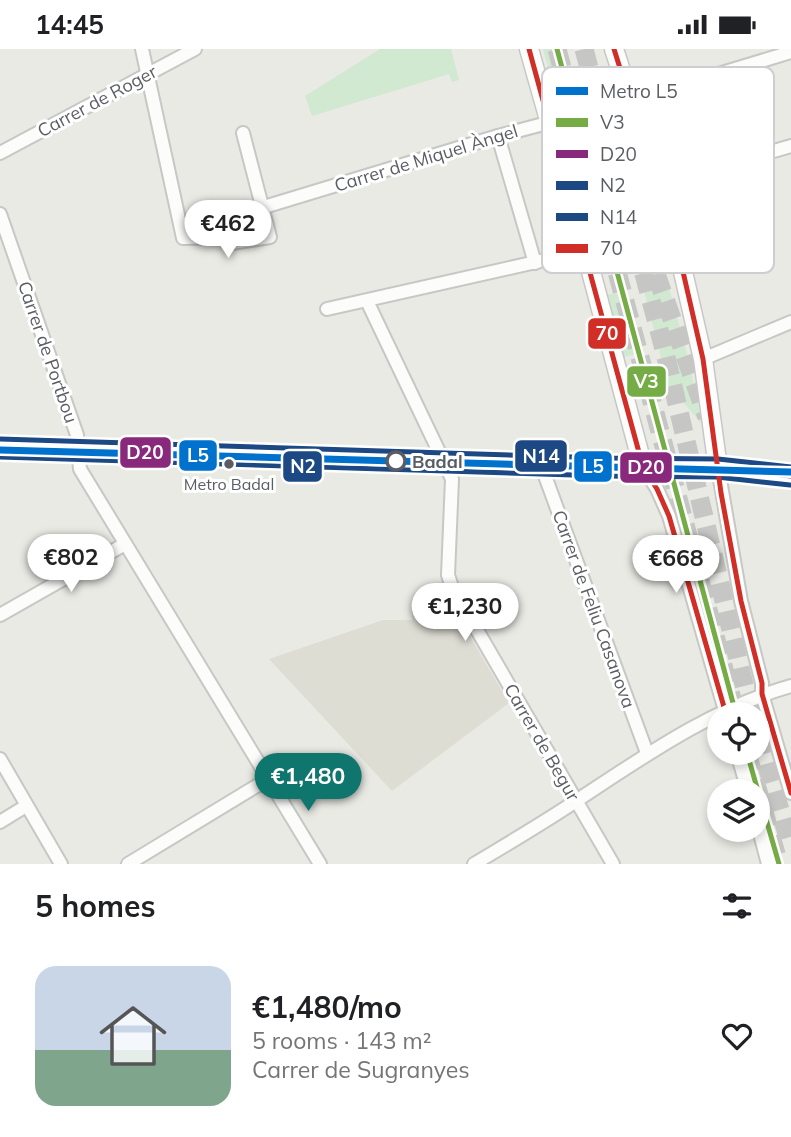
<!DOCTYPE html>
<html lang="en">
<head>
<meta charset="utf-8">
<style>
  :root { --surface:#fff; --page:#f2f2f2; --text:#202124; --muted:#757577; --line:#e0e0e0; --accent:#0f766e }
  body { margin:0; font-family:Mulish,sans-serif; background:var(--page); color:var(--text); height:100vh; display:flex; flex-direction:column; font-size:26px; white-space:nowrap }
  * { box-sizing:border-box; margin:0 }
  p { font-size:23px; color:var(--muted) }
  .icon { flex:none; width:38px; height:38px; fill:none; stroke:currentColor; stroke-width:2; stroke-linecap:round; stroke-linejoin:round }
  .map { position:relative; height:815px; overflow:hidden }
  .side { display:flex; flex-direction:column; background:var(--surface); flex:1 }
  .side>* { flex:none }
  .controls { position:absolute; left:707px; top:653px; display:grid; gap:14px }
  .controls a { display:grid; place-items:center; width:63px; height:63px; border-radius:50%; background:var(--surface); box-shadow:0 4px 10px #0003; font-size:35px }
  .price { position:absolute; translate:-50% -60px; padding:0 16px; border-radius:24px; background:#fff; color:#222; font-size:23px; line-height:46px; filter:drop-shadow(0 2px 4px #0008) }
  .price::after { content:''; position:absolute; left:50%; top:42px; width:21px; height:16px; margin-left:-10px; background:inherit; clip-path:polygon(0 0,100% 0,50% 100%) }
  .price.current { background:var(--accent); color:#fff }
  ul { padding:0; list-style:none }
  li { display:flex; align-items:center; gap:21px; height:175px; padding:0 35px }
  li+li { border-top:2px solid var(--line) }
  li span { display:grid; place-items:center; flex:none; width:196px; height:140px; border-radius:21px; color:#555 }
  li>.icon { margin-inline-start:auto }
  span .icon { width:84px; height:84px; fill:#fffc; stroke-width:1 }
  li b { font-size:30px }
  h2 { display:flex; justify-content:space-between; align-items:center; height:84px; padding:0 35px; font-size:30px }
  .status { display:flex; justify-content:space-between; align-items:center; height:49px; padding:0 35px; background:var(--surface); direction:ltr }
  .status svg { height:19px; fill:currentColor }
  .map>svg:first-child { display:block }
  .education { fill:#deddd4 }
  .green { fill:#d1e8d1 }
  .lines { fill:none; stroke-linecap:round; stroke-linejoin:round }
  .primary-tunnel { stroke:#c6c7c4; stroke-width:19; stroke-dasharray:19 10; stroke-linecap:butt }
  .street-casing { stroke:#c7c7c5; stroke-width:16 }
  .secondary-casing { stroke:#c7c7c7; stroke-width:21 }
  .street { stroke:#fcfcfb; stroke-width:12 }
  .secondary { stroke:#fcfcfb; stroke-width:18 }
  .bus-1-casing { stroke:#fff; stroke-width:10 }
  .bus-2-casing { stroke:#fff; stroke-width:10 }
  .bus-3-casing { stroke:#fff; stroke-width:10 }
  .bus-4-casing { stroke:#fff; stroke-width:10 }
  .bus-5-casing { stroke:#fff; stroke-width:10 }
  .bus-1 { stroke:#76ac46; stroke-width:5 }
  .bus-2 { stroke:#88297c; stroke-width:5 }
  .bus-3 { stroke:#1c4883; stroke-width:5 }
  .bus-4 { stroke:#1c4883; stroke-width:5 }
  .bus-5 { stroke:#d02e26; stroke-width:5 }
  .metro-1-casing { stroke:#fff; stroke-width:12 }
  .metro-1 { stroke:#0072ce; stroke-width:7 }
  .stop-dot { fill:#fff; stroke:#5a5d63; stroke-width:3.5 }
  .bus-dot { fill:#5a5d63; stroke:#fff; stroke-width:2.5 }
  .labels { text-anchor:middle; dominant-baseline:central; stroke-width:6; stroke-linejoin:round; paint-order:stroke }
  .bus-label { font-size:16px; fill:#5a5d63; stroke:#fff }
  .street-label { font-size:18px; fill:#5a5d63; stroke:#fff }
  .stop-label { font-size:18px; font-weight:bold; fill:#5a5d63; stroke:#fff; text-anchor:start }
  .key { fill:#fff; stroke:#ceced0; stroke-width:2 }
  .key-label { font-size:19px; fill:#5a5d63 }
  .line-badge { stroke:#fff; stroke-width:2.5 }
  .badge-label { font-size:19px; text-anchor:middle; font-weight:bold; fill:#fff }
</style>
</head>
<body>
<div class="status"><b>14:45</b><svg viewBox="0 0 49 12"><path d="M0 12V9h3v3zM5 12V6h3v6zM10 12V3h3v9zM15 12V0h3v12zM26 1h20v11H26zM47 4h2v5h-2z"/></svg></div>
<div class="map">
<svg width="791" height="815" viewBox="0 0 791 815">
  <rect width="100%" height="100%" fill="#eaeae5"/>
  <!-- education -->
  <polygon class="education" points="448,550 509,654 392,742 269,610 383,571 412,571 412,562"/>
  <!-- green -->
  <g class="green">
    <polygon points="380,0 451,0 459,31 452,33 449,25 312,67 305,47"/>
    <polygon points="543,0 563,0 575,46 557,50"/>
    <polygon points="662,213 690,316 702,375 668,336 640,226"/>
    <polygon points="604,245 628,245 644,303 620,309"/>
  </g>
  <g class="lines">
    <!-- primary-tunnel -->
    <g class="primary-tunnel">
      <polyline points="557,0 736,665"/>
      <polyline points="584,0 665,304 751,665"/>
      <polyline points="656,225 707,368"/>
      <polyline points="758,687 791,798"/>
      <polyline points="747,704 779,815"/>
    </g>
    <!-- street casing -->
    <g class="street-casing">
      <g id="street">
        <polyline points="142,0 183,189 224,188 232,194 270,188 243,84"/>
        <polyline points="498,87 535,214"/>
        <polyline points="0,104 195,0"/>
        <polyline points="658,136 791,97"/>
        <polyline points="264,158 498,87 619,55 791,3"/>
        <polyline points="0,165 77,386 80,420 320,815"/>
        <polyline points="367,252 452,430 448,526 452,538 613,815"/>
        <polyline points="327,260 585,202"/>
        <polyline points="703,310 791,273"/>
        <polyline points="541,416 647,704"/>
        <polyline points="643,418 657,440 669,467 726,665"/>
        <polyline points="718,419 741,552 762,634 762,645 791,744"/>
        <polyline points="0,566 125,495"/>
        <polyline points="737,704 748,742"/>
        <polyline points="0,710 61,815"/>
        <polyline points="0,773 26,757"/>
        <polyline points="758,777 768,815"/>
        <polyline points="128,815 268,730"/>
        <path d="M474,815C509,794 545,773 579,750C646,706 713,659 791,637"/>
      </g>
    </g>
    <!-- secondary casing -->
    <g class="secondary-casing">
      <g id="secondary">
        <polyline points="529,0 577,170 643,418"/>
        <polyline points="614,0 661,146 681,214 703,310 718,419"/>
        <polyline points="0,399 606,418 718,419 791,427"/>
      </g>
    </g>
    <!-- street -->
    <use href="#street" class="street"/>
    <!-- secondary -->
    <use href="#secondary" class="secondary"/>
    <!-- bus-1 casing -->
    <g class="bus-1-casing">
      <g id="bus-1">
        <polyline points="557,0 736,665"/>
        <polyline points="747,704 779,815"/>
      </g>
    </g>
    <!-- bus-2 casing -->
    <g class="bus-2-casing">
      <polyline id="bus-2" points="0,399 606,418 718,419 791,427"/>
    </g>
    <!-- bus-3 casing -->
    <g class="bus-3-casing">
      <polyline id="bus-3" points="0,408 606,427 717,428 790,436"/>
    </g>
    <!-- bus-4 casing -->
    <g class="bus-4-casing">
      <polyline id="bus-4" points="0,390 606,409 718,410 791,418"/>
    </g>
    <!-- bus-5 casing -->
    <g class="bus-5-casing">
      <g id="bus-5">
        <polyline points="529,0 643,418 657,440 669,467 726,665"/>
        <polyline points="614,0 681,214 703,310 721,444 741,552 762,634 762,645 791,744"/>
      </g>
    </g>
    <!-- bus-1 -->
    <use href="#bus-1" class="bus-1"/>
    <!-- bus-2 -->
    <use href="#bus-2" class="bus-2"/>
    <!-- bus-3 -->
    <use href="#bus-3" class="bus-3"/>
    <!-- bus-4 -->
    <use href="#bus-4" class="bus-4"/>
    <!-- bus-5 -->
    <use href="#bus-5" class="bus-5"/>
    <!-- metro-1 casing -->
    <g class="metro-1-casing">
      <polyline id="metro-1" points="0,401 791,423"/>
    </g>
    <!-- metro-1 -->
    <use href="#metro-1" class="metro-1"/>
  </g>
  <!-- markers -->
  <circle class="stop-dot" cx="396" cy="412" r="9"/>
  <circle class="bus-dot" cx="229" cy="415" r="6"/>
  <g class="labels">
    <!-- bus labels -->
    <g class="bus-label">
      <text x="229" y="435">Metro Badal</text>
    </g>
    <!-- street labels -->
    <g class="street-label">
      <text transform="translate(97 52) rotate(-28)">Carrer de Roger</text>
      <text transform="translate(426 109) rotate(-17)">Carrer de Miquel Àngel</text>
      <text transform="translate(48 303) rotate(71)">Carrer de Portbou</text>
      <text transform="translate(594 560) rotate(70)">Carrer de Feliu Casanova</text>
      <text transform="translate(542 693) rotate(60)">Carrer de Begur</text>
    </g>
    <!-- stop labels -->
    <g class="stop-label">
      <text x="412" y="412">Badal</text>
    </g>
  </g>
  <!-- legend -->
  <rect x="542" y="18" width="232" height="206" rx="10" class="key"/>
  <rect x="556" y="38" width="32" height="8" fill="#0072ce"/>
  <rect x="556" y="69" width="32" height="9" fill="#76ac46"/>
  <rect x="556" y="101" width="32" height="8" fill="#88297c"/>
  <rect x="556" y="132" width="32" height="9" fill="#1c4883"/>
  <rect x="556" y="164" width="32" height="8" fill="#1c4883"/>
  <rect x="556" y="195" width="32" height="9" fill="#d02e26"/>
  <g class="key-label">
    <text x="600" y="49">Metro L5</text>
    <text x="600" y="80">V3</text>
    <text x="600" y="112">D20</text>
    <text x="600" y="143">N2</text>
    <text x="600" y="175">N14</text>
    <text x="600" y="206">70</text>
  </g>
  <g class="line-badge">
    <rect x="587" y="268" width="40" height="33" rx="7" fill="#d02e26"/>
    <rect x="626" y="316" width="41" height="33" rx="7" fill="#76ac46"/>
    <rect x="119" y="387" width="53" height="33" rx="7" fill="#88297c"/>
    <rect x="178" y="390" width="40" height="33" rx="7" fill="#0072ce"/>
    <rect x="514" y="390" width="54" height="34" rx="7" fill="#1c4883"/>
    <rect x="282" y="401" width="41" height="33" rx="7" fill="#1c4883"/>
    <rect x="573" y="401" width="40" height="33" rx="7" fill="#0072ce"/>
    <rect x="619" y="402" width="54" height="33" rx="7" fill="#88297c"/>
  </g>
  <g class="badge-label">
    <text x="607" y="291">70</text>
    <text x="646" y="339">V3</text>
    <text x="145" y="410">D20</text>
    <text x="198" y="413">L5</text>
    <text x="541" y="414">N14</text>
    <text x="303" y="424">N2</text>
    <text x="593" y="424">L5</text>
    <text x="646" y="425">D20</text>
  </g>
</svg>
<div class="controls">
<a><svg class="icon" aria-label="locate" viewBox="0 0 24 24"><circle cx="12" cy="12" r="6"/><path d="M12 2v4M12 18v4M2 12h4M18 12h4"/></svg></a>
<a><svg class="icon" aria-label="layers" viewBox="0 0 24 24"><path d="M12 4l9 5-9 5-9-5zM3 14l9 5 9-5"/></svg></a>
</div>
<b class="price" style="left:228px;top:211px">€462</b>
<b class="price" style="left:71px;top:545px">€802</b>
<b class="price" style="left:676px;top:546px">€668</b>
<b class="price" style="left:465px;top:594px">€1,230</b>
<b class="price current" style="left:308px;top:764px">€1,480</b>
</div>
<section class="side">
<h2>5 homes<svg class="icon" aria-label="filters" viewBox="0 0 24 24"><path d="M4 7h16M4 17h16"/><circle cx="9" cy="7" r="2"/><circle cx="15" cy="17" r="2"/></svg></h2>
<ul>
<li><span style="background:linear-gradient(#c9d6e8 60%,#7fa58c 0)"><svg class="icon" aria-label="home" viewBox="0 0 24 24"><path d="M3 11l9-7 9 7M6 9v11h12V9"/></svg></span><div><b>€1,480/mo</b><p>5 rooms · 143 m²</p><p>Carrer de Sugranyes</p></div><svg class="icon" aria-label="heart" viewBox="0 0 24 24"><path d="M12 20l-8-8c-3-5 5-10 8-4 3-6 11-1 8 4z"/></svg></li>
</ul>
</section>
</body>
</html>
